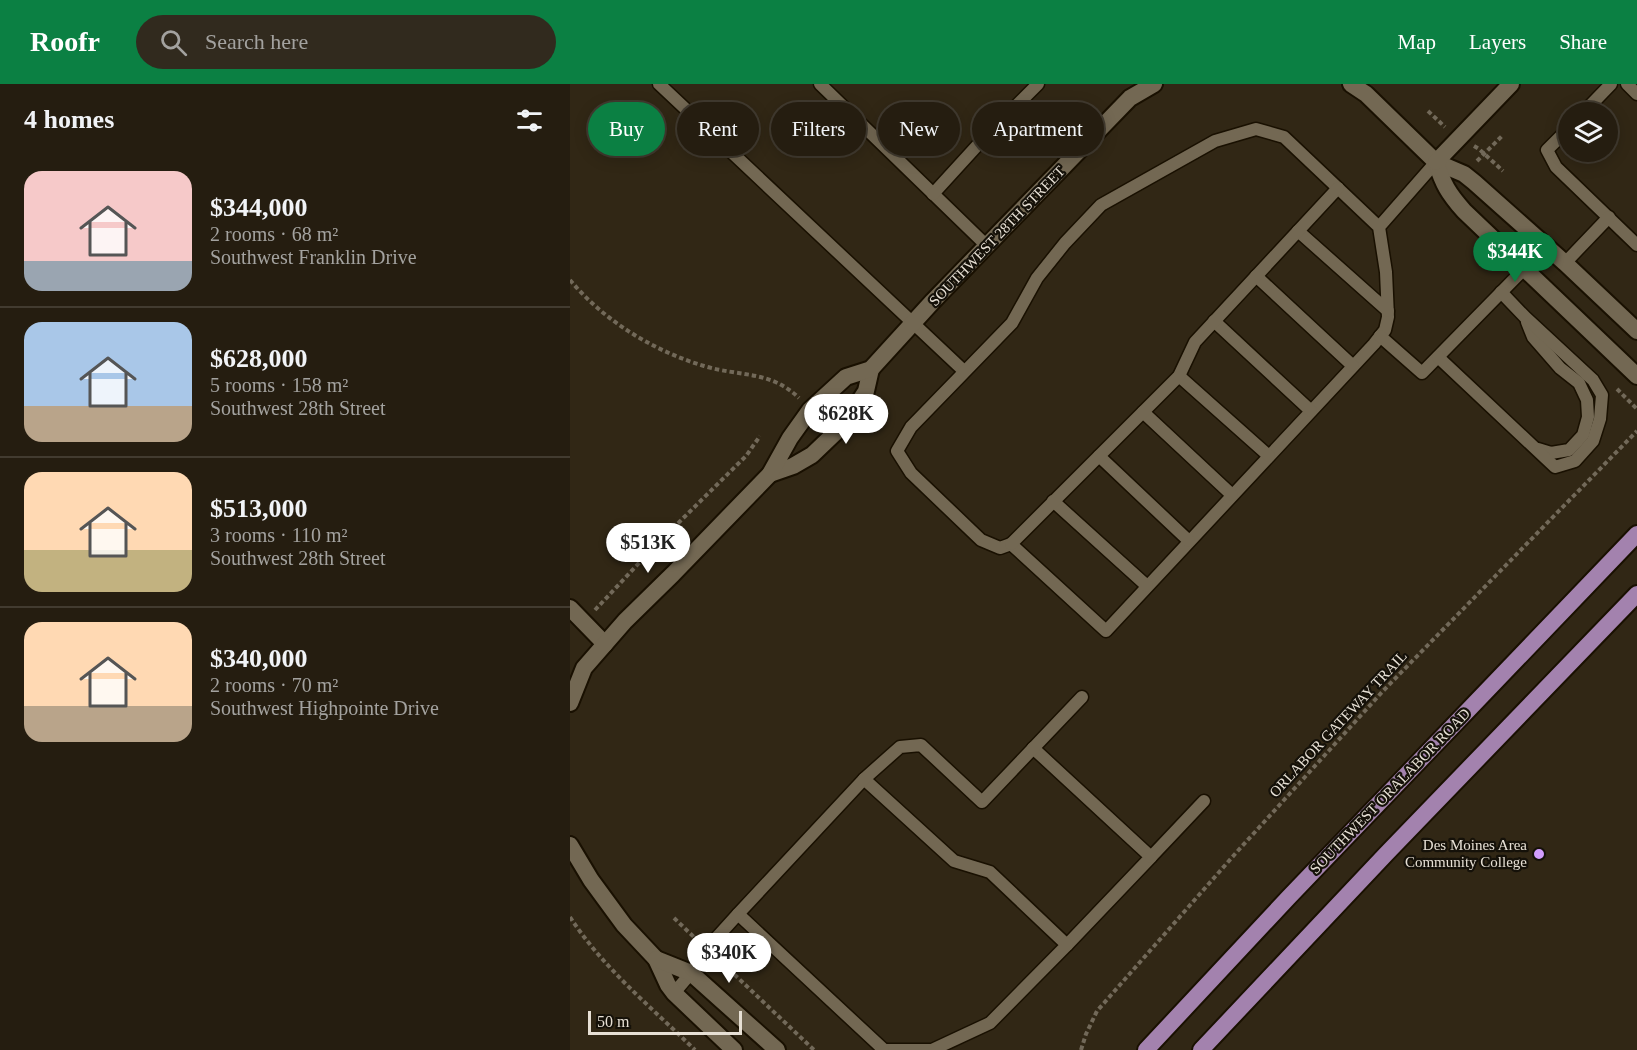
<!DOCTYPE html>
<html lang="en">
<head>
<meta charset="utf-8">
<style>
  :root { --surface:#251d10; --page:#312a1e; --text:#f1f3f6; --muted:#a3a29f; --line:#423b30; --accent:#0b8043 }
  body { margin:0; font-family:"Times New Roman",serif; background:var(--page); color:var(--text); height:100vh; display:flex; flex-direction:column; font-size:22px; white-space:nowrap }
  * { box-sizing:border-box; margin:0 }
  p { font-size:20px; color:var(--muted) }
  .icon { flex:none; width:33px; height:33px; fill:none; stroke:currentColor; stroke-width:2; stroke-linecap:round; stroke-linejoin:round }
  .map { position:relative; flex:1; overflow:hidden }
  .panel { display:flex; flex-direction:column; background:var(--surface); width:570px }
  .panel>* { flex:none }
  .top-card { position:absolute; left:18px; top:18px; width:570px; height:54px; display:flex; gap:12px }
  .controls { position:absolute; left:988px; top:18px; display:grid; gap:12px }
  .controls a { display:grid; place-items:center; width:60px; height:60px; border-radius:50%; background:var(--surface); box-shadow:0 3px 15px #0003,0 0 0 2px var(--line); font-size:30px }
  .scale { position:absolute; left:18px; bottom:15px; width:154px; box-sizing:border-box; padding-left:6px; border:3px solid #e7e0d5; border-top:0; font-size:16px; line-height:21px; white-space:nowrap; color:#e7e0d5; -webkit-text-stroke:4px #151109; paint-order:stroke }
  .price { position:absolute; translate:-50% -51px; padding:0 14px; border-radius:21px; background:#fff; color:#222; font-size:20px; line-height:39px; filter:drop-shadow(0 2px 3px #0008) }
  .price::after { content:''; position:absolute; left:50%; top:36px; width:18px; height:14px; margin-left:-9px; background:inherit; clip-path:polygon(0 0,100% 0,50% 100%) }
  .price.active { background:var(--accent); color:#fff }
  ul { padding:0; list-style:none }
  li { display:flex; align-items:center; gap:18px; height:150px; padding:0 24px }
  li+li { border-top:2px solid var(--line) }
  li span { display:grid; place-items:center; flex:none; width:168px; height:120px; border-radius:18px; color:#555 }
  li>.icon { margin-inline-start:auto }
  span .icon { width:72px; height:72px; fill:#fffc; stroke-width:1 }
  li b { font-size:26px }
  h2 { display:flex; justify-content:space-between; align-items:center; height:72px; padding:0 24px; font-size:26px }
  .pill { padding:0 21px; border-radius:27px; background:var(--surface); box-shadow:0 3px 15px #0003,0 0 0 2px var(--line); font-size:21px; line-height:54px }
  .pill.active { background:var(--accent); color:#fff }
  header { display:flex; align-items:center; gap:36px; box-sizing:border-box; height:84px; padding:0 30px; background:var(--accent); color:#fff }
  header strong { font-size:28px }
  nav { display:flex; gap:33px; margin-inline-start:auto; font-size:21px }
  .search { width:420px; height:54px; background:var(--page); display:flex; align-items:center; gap:15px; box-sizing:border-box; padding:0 21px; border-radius:33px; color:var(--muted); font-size:22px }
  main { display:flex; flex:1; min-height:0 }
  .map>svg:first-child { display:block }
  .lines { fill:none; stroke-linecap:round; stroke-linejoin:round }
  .service-casing { stroke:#191001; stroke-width:15 }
  .minor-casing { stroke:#191001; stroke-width:20 }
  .primary-casing { stroke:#191001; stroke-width:20 }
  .path { stroke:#726959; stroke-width:4; stroke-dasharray:4.5 3; stroke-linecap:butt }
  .service { stroke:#736853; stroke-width:12 }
  .minor { stroke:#736853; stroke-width:16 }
  .primary { stroke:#a382ae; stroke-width:16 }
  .poi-dot { fill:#d29dfd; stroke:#151109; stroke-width:2 }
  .labels { text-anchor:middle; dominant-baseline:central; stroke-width:4.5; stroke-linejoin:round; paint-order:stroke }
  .street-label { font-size:15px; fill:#e7e0d5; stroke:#151109 }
  .poi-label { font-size:15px; fill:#e7e0d5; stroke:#151109; text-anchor:end }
</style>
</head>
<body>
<header>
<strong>Roofr</strong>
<div class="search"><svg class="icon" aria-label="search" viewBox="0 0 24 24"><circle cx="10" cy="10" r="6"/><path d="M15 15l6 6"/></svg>Search here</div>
<nav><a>Map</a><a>Layers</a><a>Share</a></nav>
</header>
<main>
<section class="panel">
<h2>4 homes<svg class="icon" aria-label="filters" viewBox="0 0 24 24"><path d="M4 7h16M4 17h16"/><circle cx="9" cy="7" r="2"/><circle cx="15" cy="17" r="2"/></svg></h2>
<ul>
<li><span style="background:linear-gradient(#f6c9c9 75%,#9aa5b1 0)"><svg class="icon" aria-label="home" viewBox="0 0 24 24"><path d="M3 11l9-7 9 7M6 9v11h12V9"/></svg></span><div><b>$344,000</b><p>2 rooms · 68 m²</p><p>Southwest Franklin Drive</p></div></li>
<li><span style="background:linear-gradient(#a9c7e8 70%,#b9a48a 0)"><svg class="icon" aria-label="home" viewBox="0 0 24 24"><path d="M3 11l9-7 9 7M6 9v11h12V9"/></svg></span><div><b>$628,000</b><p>5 rooms · 158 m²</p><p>Southwest 28th Street</p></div></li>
<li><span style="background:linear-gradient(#ffd9b3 65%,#c2b280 0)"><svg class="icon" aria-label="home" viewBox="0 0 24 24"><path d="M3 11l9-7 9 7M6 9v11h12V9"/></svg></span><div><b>$513,000</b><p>3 rooms · 110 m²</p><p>Southwest 28th Street</p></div></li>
<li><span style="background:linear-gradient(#ffd9b3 70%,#b9a48a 0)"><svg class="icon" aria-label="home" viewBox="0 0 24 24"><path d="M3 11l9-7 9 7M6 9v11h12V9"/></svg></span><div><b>$340,000</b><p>2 rooms · 70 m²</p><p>Southwest Highpointe Drive</p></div></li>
</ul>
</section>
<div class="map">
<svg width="1067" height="966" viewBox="0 0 1067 966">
  <rect width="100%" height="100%" fill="#312715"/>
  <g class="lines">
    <!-- service casing -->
    <g class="service-casing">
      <g id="service">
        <polyline points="89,0 394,287"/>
        <polyline points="250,0 417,162"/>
        <polyline points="1057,0 1067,10"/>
        <polyline points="1014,28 1041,0"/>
        <polyline points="999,44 977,66 986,83 1067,161"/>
        <polyline points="363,110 415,53 468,0"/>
        <polyline points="809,143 714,53 686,45 645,57 531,121 495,159 467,194 442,239 341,343 327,367 341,389 411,456 430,464 441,460 536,547 804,260 815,246 818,233 816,188 809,143 866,78"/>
        <polyline points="728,147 818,227"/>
        <polyline points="995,179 1039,133"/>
        <polyline points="686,192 783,282"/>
        <polyline points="644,237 741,327"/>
        <polyline points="957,238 963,253 990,284 1009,299 1017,316 1018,333 1013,351 999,366 981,369 968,365"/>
        <polyline points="810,252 852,289 955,184"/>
        <polyline points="868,273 985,383 1005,377 1023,357 1030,335 1032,311 1023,296 955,233 931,208"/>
        <polyline points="609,292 699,372"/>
        <polyline points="573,328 662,411"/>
        <polyline points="529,372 619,457"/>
        <polyline points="483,417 577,502"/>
        <polyline points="441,460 609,292 625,258 768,104"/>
        <polyline points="463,664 581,773 497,861"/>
        <polyline points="294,695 384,777 420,788 497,861 420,939 362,966 312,966"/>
        <polyline points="581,773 634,717"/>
        <polyline points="168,830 313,965"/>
        <polyline points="104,909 121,889 140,861 168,830 294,695 330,663 351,661 412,718 512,613"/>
      </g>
    </g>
    <!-- minor casing -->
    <g class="minor-casing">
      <g id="minor">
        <polyline points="781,0 796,10 866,78 894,90 904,98 995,179 1067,247"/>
        <path d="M866,78C873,100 878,109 894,127L1067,292"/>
        <polyline points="866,78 941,0"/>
        <polyline points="200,390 223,382 242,371 265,349 281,330 296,307 301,285"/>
        <polyline points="0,524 35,560"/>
        <polyline points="0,619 14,584 55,537 103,490 200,390 220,354 240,326 276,293 301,285 363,217 560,14 584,0"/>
        <polyline points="0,761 21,796 54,841 86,875 98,901 104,909 164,966"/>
        <polyline points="86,875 121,889 207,966"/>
      </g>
    </g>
    <!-- primary casing -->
    <g class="primary-casing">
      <g id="primary">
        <polyline points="576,966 718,814 1067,450"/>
        <polyline points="631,966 816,770 1067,510"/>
      </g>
    </g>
    <!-- path -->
    <g class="path">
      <polyline points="858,27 875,43"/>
      <polyline points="904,62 909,65 933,87"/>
      <polyline points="907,77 932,52"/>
      <path d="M0,196C34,237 84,267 134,282C170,293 200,286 229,314"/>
      <polyline points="1047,305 1067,325"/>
      <polyline points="25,526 85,462 176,372 190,352"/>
      <path d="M0,833C33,884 82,924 125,966"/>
      <polyline points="104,834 127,856"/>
      <polyline points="148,875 244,966"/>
      <polyline points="511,966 516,950 527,927 665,770 813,607 1067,347"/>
    </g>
    <!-- service -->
    <use href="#service" class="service"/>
    <!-- minor -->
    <use href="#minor" class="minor"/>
    <!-- primary -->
    <use href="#primary" class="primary"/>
  </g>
  <!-- markers -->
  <circle class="poi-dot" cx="969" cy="770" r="6"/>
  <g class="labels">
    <!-- street labels -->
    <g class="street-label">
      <text transform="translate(427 152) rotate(-46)">SOUTHWEST 28TH STREET</text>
      <text transform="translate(768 640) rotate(-47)">ORLABOR GATEWAY TRAIL</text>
      <text transform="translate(820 707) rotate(-46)">SOUTHWEST ORALABOR ROAD</text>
    </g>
    <!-- poi labels -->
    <g class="poi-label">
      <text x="957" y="761">Des Moines Area<tspan x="957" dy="17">Community College</tspan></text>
    </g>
  </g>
</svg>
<div class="controls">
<a><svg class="icon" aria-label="layers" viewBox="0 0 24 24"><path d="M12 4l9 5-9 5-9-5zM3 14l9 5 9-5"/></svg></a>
</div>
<div class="scale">50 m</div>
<b class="price active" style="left:945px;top:199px">$344K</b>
<b class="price" style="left:276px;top:361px">$628K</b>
<b class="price" style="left:78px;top:490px">$513K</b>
<b class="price" style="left:159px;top:900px">$340K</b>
<div class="top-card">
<a class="pill active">Buy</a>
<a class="pill">Rent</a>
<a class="pill">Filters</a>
<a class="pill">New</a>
<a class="pill">Apartment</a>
</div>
</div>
</main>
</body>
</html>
